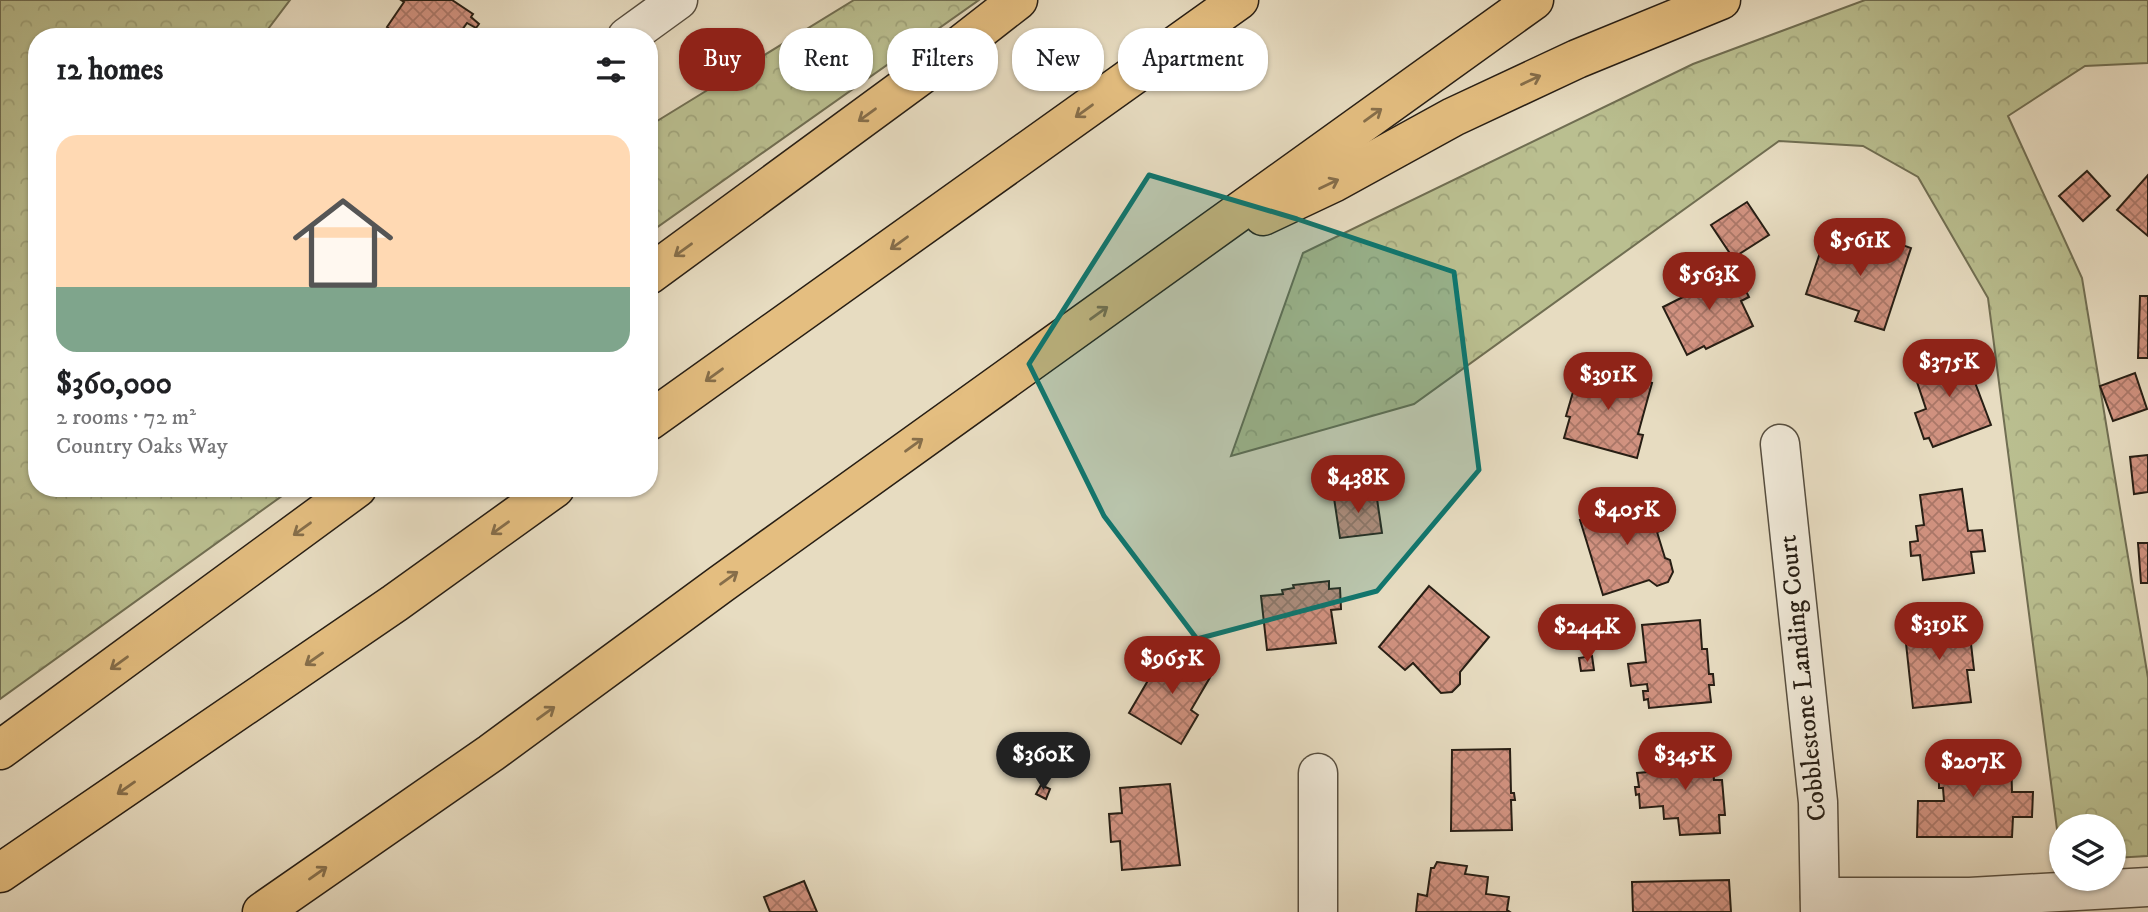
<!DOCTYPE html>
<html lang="en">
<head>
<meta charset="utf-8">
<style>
  :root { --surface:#fff; --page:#f6f6f6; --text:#202124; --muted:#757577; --accent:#8f2418 }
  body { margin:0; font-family:"IM FELL DW Pica",serif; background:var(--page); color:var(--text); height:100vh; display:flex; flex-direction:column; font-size:26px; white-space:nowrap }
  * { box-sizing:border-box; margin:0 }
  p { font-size:23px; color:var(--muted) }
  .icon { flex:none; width:38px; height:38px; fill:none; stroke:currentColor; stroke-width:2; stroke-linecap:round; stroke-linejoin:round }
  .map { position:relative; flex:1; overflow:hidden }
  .side { position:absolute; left:28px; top:28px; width:630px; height:469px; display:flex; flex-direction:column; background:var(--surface); border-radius:28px; box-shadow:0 2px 5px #0004 }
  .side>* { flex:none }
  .hud { position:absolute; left:679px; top:28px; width:665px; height:63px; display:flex; gap:14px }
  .controls { position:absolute; left:2049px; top:814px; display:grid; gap:14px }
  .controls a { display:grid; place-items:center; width:77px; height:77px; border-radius:50%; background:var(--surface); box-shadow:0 2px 5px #0004; font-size:35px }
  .price { position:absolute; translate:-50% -60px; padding:0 16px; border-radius:24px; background:var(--accent); color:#fff; font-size:23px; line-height:46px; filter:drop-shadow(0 2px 4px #0008) }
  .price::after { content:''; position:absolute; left:50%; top:42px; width:21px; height:16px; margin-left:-10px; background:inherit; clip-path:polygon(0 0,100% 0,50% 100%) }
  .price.selected { background:#222; color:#fff }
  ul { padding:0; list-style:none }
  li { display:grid; align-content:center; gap:14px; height:371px; padding:0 28px }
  li span { display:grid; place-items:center; height:217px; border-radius:21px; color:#555 }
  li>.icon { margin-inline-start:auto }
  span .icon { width:126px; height:126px; fill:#fffc; stroke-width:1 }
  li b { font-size:30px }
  h2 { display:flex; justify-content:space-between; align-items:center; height:84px; padding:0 28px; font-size:30px }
  .chip { padding:0 24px; border-radius:28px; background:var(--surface); box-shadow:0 2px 5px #0004; font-size:24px; line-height:63px }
  .chip.selected { background:var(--accent); color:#fff }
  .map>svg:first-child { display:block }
  .forest { fill:url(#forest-crowns); stroke:#706e52; stroke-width:2 }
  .building { fill:url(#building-cross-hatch); stroke:#271e14; stroke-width:2 }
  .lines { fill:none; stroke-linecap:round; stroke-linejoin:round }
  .minor-casing { stroke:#574e3f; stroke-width:41 }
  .highway-casing { stroke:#271e14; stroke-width:41 }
  .minor { stroke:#efe8d7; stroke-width:38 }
  .highway { stroke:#e4be80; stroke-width:38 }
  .oneway { stroke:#866e4a }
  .marked { fill:#0f766e; fill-opacity:0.2; stroke:#0f766e; stroke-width:5; stroke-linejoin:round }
  .labels { text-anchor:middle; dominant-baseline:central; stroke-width:5; stroke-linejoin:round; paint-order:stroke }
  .street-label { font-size:26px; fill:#271e14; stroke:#efe8d7 }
</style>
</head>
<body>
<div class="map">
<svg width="2148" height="912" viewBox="0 0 2148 912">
  <defs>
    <pattern id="forest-crowns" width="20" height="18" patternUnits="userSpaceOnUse" patternTransform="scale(1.75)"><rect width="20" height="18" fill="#babf90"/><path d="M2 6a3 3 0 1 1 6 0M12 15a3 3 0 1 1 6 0" fill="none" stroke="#a0a47b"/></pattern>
    <pattern id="building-cross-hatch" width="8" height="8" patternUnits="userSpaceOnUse" patternTransform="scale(1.75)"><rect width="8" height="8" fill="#d19280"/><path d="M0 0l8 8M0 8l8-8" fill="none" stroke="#aa7768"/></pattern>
  </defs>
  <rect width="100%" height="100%" fill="#e7dcc1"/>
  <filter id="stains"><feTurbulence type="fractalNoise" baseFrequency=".00286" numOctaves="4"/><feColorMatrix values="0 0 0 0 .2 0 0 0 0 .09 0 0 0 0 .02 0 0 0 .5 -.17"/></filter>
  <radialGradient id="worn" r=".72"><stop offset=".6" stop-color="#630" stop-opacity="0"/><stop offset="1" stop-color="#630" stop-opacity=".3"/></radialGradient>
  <!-- forest -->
  <g class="forest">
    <polygon points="0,0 290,0 262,37 37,37 37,488 293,488 0,699"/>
    <polygon points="854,0 979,0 649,233 649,126"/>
    <polygon points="1865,0 2148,0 2148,63 2085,66 2008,116 2082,278 2148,678 2148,856 2114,858 2114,826 2062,826 2061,860 1988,298 1918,177 1863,146 1779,141 1414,404 1231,456 1303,253 1693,64"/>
  </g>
  <!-- building -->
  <g class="building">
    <polygon points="401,0 452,0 473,14 471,17 479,24 476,28 467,23 457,37 400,37 387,27 404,2"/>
    <polygon points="2087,171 2110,196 2083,221 2059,196"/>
    <polygon points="2148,175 2148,236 2117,210"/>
    <polygon points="1747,202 1769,235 1733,258 1711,225"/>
    <polygon points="1826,235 1875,251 1880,237 1911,248 1884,330 1855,321 1859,311 1806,294"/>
    <polygon points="1725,270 1729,279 1737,274 1749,297 1741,301 1753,326 1706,349 1704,346 1687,355 1663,307 1683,297 1680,292 1689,288 1688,286 1708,278 1707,276 1718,271 1719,273"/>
    <polygon points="2140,296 2148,296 2148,358 2138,358"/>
    <polygon points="1962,348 1991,425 1933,447 1929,438 1924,439 1915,413 1926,409 1912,367"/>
    <polygon points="1583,368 1632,381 1633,377 1652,383 1638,434 1643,435 1637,458 1564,438 1570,417 1566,416 1573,392 1576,393"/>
    <polygon points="2135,373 2147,409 2113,421 2100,386"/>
    <polygon points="2148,455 2148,492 2134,494 2130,457"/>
    <polygon points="1962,489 1968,531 1982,530 1985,551 1971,552 1974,573 1923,580 1920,555 1911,556 1910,542 1918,541 1916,526 1924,525 1920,495"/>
    <polygon points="1376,492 1382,533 1340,538 1334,498"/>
    <polygon points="1653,497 1663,530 1657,532 1665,558 1670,560 1673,572 1668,582 1657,586 1649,580 1603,595 1580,520"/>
    <polygon points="2138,543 2148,543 2148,583 2141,583"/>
    <polygon points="1329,581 1329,589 1340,588 1341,609 1331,610 1336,643 1267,650 1261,596 1283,594 1282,590 1294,588 1293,585"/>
    <polygon points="1429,586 1489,637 1460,672 1460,684 1452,692 1441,693 1413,663 1405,670 1379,647"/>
    <polygon points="1968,618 1974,670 1967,670 1971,702 1913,708 1904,625"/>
    <polygon points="1700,620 1702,649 1707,649 1709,674 1713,674 1714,685 1709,685 1711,702 1649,708 1648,699 1644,700 1643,691 1648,691 1647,684 1631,686 1628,664 1646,662 1642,625"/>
    <polygon points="1167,648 1212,674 1191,710 1198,715 1181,744 1129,713"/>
    <polygon points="1592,656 1594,670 1581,671 1579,658"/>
    <polygon points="1944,747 1966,752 1966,759 1990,760 1990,756 2011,756 2012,792 2033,792 2032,817 2013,817 2012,837 1917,837 1918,801 1944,801 1943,788 1939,788 1939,771 1935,761 1937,753"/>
    <polygon points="1510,749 1511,793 1514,793 1515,800 1511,800 1512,830 1451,831 1452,750"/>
    <polygon points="1712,752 1714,780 1722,780 1725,815 1719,815 1720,833 1680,835 1678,818 1664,819 1663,806 1640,808 1639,794 1636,795 1635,787 1639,787 1637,773 1660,771 1659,756"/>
    <polygon points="1170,784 1180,865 1122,870 1120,841 1111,842 1109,814 1122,813 1120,788"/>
    <polygon points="1041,785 1050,789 1046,799 1036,794"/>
    <polygon points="1437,862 1467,866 1465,874 1488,877 1486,894 1509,897 1507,910 1510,912 1416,912 1418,894 1427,896 1431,868 1434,868"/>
    <polygon points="1729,880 1731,912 1633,912 1632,882"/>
    <polygon points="804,881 817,912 770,912 764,897"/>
  </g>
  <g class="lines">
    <!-- minor casing -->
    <g class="minor-casing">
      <g id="minor">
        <polyline points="627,37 678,0"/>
        <polyline points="1780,444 1818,802 1820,912"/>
        <polyline points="1318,773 1318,912"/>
        <polyline points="1820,897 1970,897 2148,887"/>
      </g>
    </g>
    <!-- highway casing -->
    <g class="highway-casing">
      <g id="highway">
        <polyline points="1263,216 1333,183 1453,117 1577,59 1721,0"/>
        <polyline points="649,275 931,68 1018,0"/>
        <polyline points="649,421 1239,0"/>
        <polyline points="0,750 357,488"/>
        <polyline points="0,873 395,603 555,488"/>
        <polyline points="262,912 491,753 721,584 1534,0"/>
      </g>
    </g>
    <!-- minor -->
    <use href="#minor" class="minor"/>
    <!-- highway -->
    <use href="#highway" class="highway"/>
  </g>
  <!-- one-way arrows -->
  <defs><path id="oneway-shaft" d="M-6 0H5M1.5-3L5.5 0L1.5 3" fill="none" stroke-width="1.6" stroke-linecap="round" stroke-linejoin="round" transform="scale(1.75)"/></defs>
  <g class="oneway">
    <use href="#oneway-shaft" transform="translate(1531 80) rotate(-25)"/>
    <use href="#oneway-shaft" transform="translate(1084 111) rotate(144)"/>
    <use href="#oneway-shaft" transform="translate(867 115) rotate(144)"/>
    <use href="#oneway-shaft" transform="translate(1373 115) rotate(-36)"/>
    <use href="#oneway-shaft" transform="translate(1329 184) rotate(-26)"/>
    <use href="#oneway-shaft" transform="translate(899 243) rotate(144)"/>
    <use href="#oneway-shaft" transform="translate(683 250) rotate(144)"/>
    <use href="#oneway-shaft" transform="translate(1099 313) rotate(-36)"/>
    <use href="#oneway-shaft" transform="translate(714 375) rotate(144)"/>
    <use href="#oneway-shaft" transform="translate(914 445) rotate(-36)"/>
    <use href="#oneway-shaft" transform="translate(500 528) rotate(144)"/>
    <use href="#oneway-shaft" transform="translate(302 529) rotate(144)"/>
    <use href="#oneway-shaft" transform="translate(729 578) rotate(-36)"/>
    <use href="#oneway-shaft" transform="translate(314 659) rotate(145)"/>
    <use href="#oneway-shaft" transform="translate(119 663) rotate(144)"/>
    <use href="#oneway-shaft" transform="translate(546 713) rotate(-36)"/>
    <use href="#oneway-shaft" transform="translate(126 788) rotate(145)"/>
    <use href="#oneway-shaft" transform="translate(318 873) rotate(-35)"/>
  </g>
  <!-- marked area -->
  <path class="marked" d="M1149,175L1297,219L1454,272L1479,470L1377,591L1197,639L1104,516L1029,364Z"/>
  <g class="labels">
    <!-- street labels -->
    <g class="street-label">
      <text transform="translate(1803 678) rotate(-96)">Cobblestone Landing Court</text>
    </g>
  </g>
  <rect width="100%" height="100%" filter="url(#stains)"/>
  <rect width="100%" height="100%" fill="url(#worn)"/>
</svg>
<div class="controls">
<a><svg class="icon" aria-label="layers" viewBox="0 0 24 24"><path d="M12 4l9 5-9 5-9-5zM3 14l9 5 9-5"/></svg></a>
</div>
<b class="price" style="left:1860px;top:278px">$561K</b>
<b class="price" style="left:1709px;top:312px">$563K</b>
<b class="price" style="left:1949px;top:399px">$375K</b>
<b class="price" style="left:1608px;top:412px">$391K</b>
<b class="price" style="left:1358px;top:515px">$438K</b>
<b class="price" style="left:1627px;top:547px">$405K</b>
<b class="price" style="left:1939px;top:662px">$319K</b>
<b class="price" style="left:1587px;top:664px">$244K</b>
<b class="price" style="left:1172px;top:696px">$965K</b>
<b class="price selected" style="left:1043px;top:792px">$360K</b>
<b class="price" style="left:1685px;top:792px">$345K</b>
<b class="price" style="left:1973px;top:799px">$207K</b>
<div class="hud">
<a class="chip selected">Buy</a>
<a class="chip">Rent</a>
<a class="chip">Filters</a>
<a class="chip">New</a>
<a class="chip">Apartment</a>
</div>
<section class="side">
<h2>12 homes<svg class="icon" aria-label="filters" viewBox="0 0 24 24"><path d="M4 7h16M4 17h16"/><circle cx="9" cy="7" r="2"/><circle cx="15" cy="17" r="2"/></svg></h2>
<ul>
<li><span style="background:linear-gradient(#ffd9b3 70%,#7fa58c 0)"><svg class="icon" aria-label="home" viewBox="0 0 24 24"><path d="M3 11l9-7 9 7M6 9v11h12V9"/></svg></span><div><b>$360,000</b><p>2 rooms · 72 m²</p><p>Country Oaks Way</p></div></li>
</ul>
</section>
</div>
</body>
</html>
